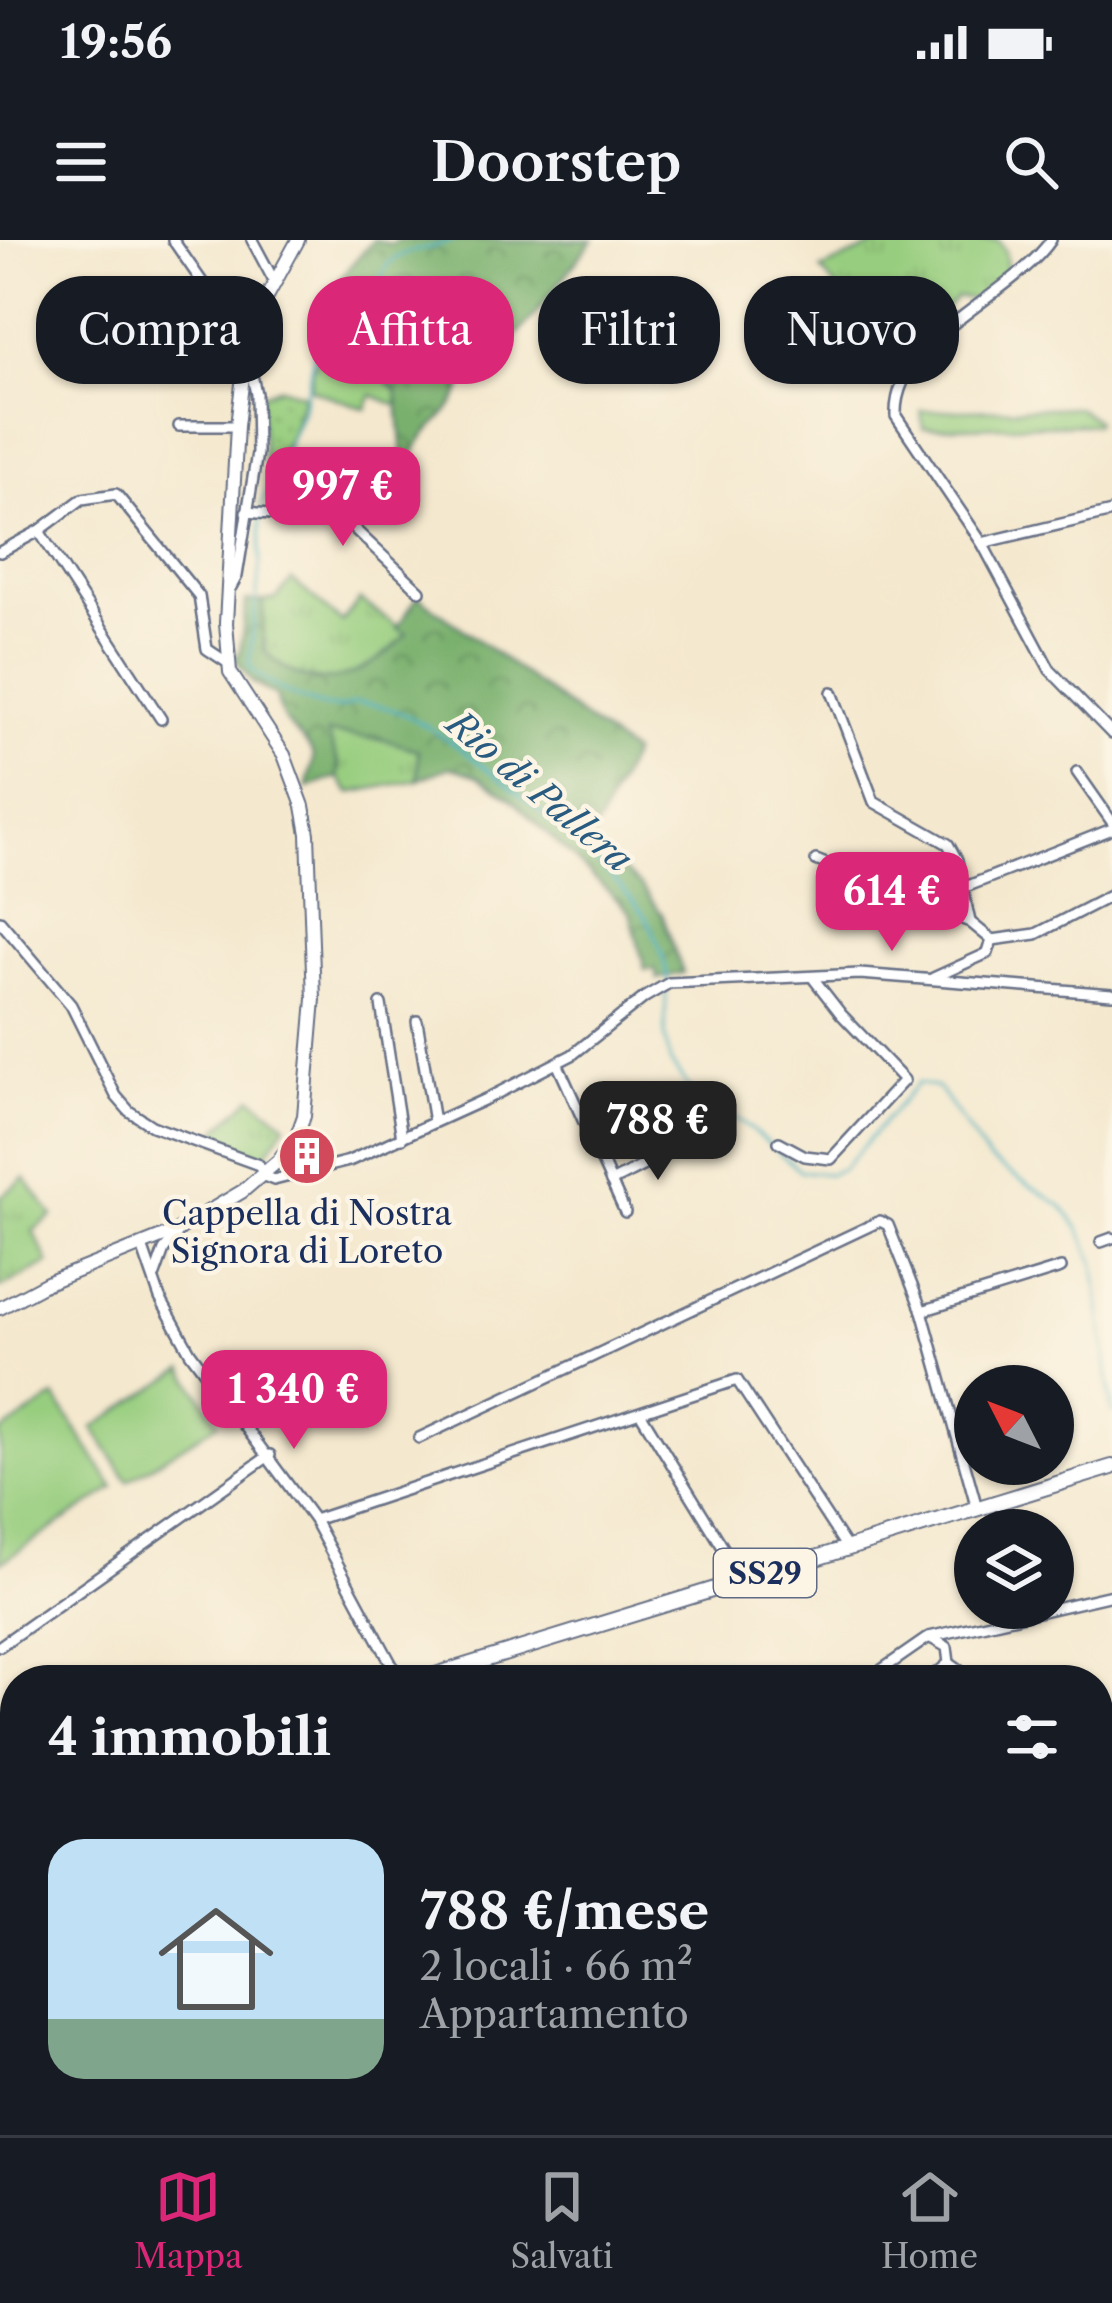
<!DOCTYPE html>
<html lang="it">
<head>
<meta charset="utf-8">
<style>
  :root { --surface:#171b24; --page:#242831; --text:#f1f3f6; --muted:#9ea1a6; --line:#363941; --accent:#db2777 }
  body { margin:0; font-family:"Libre Caslon Text",serif; background:var(--page); color:var(--text); height:100vh; display:flex; flex-direction:column; font-size:45px; white-space:nowrap }
  * { box-sizing:border-box; margin:0 }
  p { font-size:39px; color:var(--muted) }
  .icon { flex:none; width:66px; height:66px; fill:none; stroke:currentColor; stroke-width:2; stroke-linecap:round; stroke-linejoin:round }
  .map { position:relative; flex:1; overflow:hidden }
  .sheet { position:absolute; left:0px; top:1425px; width:1113px; height:471px; display:flex; flex-direction:column; background:var(--surface); border-radius:48px 48px 0 0; box-shadow:0 3px 9px #0004 }
  .sheet>* { flex:none }
  .top-card { position:absolute; left:36px; top:36px; width:1041px; height:108px; display:flex; gap:24px }
  .needle { width:78px; rotate:312deg }
  .fabs { position:absolute; left:954px; top:1125px; display:grid; gap:24px }
  .fabs a { display:grid; place-items:center; width:120px; height:120px; border-radius:50%; background:var(--surface); box-shadow:0 3px 9px #0004; font-size:60px }
  .price { position:absolute; translate:-50% -102px; padding:0 27px; border-radius:24px; background:var(--accent); color:#fff; font-size:39px; line-height:78px; filter:drop-shadow(0 3px 6px #0008) }
  .price::after { content:''; position:absolute; left:50%; top:72px; width:36px; height:27px; margin-left:-18px; background:inherit; clip-path:polygon(0 0,100% 0,50% 100%) }
  .price.selected { background:#222; color:#fff }
  ul { padding:0; list-style:none }
  li { display:flex; align-items:center; gap:36px; height:300px; padding:0 48px }
  li span { display:grid; place-items:center; flex:none; width:336px; height:240px; border-radius:36px; color:#555 }
  li>.icon { margin-inline-start:auto }
  span .icon { width:144px; height:144px; fill:#fffc; stroke-width:1 }
  li b { font-size:51px }
  h2 { display:flex; justify-content:space-between; align-items:center; height:144px; padding:0 48px; font-size:51px }
  .pill { padding:0 42px; border-radius:48px; background:var(--surface); box-shadow:0 3px 9px #0004; font-size:42px; line-height:108px }
  .pill.selected { background:var(--accent); color:#fff }
  .status { display:flex; justify-content:space-between; align-items:center; height:84px; padding:0 60px; background:var(--surface); direction:ltr }
  .status svg { height:33px; fill:currentColor }
  header { display:flex; justify-content:space-between; align-items:center; height:156px; padding:0 48px; background:var(--surface); font-size:54px; font-weight:600 }
  .menu { display:flex; justify-content:space-around; align-items:center; height:168px; border-top:3px solid var(--line); background:var(--surface); font-size:33px; color:var(--muted) }
  .menu a { display:grid; justify-items:center; gap:6px }
  .menu .selected { color:var(--accent) }
  .map>svg:first-child { display:block }
  .grass { fill:url(#grass-tufts); stroke:#597e6e; stroke-width:3 }
  .forest { fill:url(#forest-crowns); stroke:#4a7066; stroke-width:3 }
  .park { fill:url(#park-dots); stroke:#597e6e; stroke-width:3 }
  .garden { fill:#97cd7e; stroke:#597e6e; stroke-width:3 }
  .lines { fill:none; stroke-linecap:round; stroke-linejoin:round }
  .stream { stroke:#3fadbd; stroke-width:3 }
  .street-casing { stroke:#677085; stroke-width:14 }
  .secondary-casing { stroke:#677085; stroke-width:16 }
  .primary-casing { stroke:#677085; stroke-width:18 }
  .street { stroke:#fff; stroke-width:9 }
  .secondary { stroke:#fff; stroke-width:12 }
  .primary { stroke:#fff; stroke-width:14 }
  .rail-casing { stroke:#1b2f5e; stroke-width:8 }
  .rail { stroke:#fcf5e5; stroke-width:3; stroke-dasharray:9; stroke-linecap:butt }
  .labels { text-anchor:middle; dominant-baseline:central; stroke-width:9; stroke-linejoin:round; paint-order:stroke }
  .shield { fill:#fcf5e5; stroke:#5e6a86; stroke-width:3 }
  .shield-label { font-size:30px; font-weight:bold; fill:#1b2f5e }
  .poi-label { font-size:33px; fill:#1b2f5e; stroke:#fcf5e5 }
  .water-label { font-size:36px; font-style:italic; fill:#285b7f; stroke:#fcf5e5 }
</style>
</head>
<body>
<div class="status"><b>19:56</b><svg viewBox="0 0 49 12"><path d="M0 12V9h3v3zM5 12V6h3v6zM10 12V3h3v9zM15 12V0h3v12zM26 1h20v11H26zM47 4h2v5h-2z"/></svg></div>
<header><svg class="icon" aria-label="menu" viewBox="0 0 24 24"><path d="M4 6h16M4 12h16M4 18h16"/></svg>Doorstep<svg class="icon" aria-label="search" viewBox="0 0 24 24"><circle cx="10" cy="10" r="6"/><path d="M15 15l6 6"/></svg></header>
<div class="map">
<svg width="1112" height="1895" viewBox="0 0 1112 1895">
  <defs>
    <pattern id="grass-tufts" width="24" height="20" patternUnits="userSpaceOnUse" patternTransform="scale(3)"><rect width="24" height="20" fill="#97cd7e"/><path d="M3 7l-1-3M5 7V3M7 7l1-3M15 17l-1-3M17 17v-4M19 17l1-3" fill="none" stroke="#82b06f"/></pattern>
    <pattern id="forest-crowns" width="20" height="18" patternUnits="userSpaceOnUse" patternTransform="scale(3)"><rect width="20" height="18" fill="#79b06d"/><path d="M2 6a3 3 0 1 1 6 0M12 15a3 3 0 1 1 6 0" fill="none" stroke="#62905d"/></pattern>
    <pattern id="park-dots" width="8" height="8" patternUnits="userSpaceOnUse" patternTransform="scale(3)"><rect width="8" height="8" fill="#97cd7e"/><path d="M2 2h.1M6 6h.1" fill="none" stroke="#82b06f" stroke-width="1.8" stroke-linecap="round"/></pattern>
  </defs>
  <rect width="100%" height="100%" fill="#fcf5e5"/>
  <filter id="ink" filterUnits="userSpaceOnUse"><feTurbulence type="fractalNoise" baseFrequency=".00833" numOctaves="2"/><feDisplacementMap in="SourceGraphic" scale="24" xChannelSelector="R" yChannelSelector="G"/><feConvolveMatrix kernelMatrix="1 2 1 2 8 2 1 2 1" color-interpolation-filters="sRGB"/></filter>
  <filter id="wash" filterUnits="userSpaceOnUse"><feTurbulence type="fractalNoise" baseFrequency=".004" numOctaves="4" result="noise"/><feDisplacementMap in="SourceGraphic" scale="48" xChannelSelector="R" yChannelSelector="G"/><feGaussianBlur stdDeviation="2.7" result="paint"/><feColorMatrix in="noise" values="0 0 0 0 0 0 0 0 0 0 0 0 0 0 0 0 0 1.4 0 .05"/><feComposite in="paint" operator="in"/></filter>
  <g filter="url(#wash)">
    <rect width="100%" height="100%" fill="#f4e8ce"/>
    <!-- grass -->
    <g class="grass">
      <polygon points="887,0 998,0 1005,10 1008,33 978,60 957,57 908,109 855,70 821,30"/>
      <polygon points="360,97 367,125 397,151 398,166 372,155 366,169 310,149 313,129 322,111"/>
      <polygon points="1077,167 1096,180 1095,184 923,188 921,171"/>
      <path d="M292,340L342,382L360,360L408,393C365,437 313,463 264,410L263,361L276,359Z"/>
      <polygon points="326,492 386,500 418,510 418,540 350,553 338,537 340,526"/>
      <polygon points="252,857 286,884 265,916 219,902 217,897 218,889"/>
      <polygon points="25,938 53,976 33,991 49,1023 0,1048 0,957"/>
      <polygon points="15,1836 15,1881 327,1881 335,1895 0,1895 0,1840"/>
    </g>
    <!-- forest -->
    <g class="forest">
      <path d="M373,0L391,4L398,0H593L530,81L511,100L464,126C463,135 463,147 459,155C448,178 422,190 413,216C406,236 410,255 400,273L395,229L404,226L397,151L367,125L353,72L330,59L343,34Z"/>
      <path d="M418,356L632,514L590,601L641,646L662,674L683,733L657,739L655,729L645,730L630,672L509,557L478,536L450,527L418,540V510L386,500L327,493L340,527L338,537L307,548C307,538 314,526 313,517C311,498 279,491 277,456L253,443L234,417L240,413L246,361H263L264,410C312,463 365,437 407,394L397,388Z"/>
    </g>
    <!-- park -->
    <polygon class="park" points="280,147 304,154 290,196 274,227 264,223 260,155"/>
    <!-- garden -->
    <g class="garden">
      <polygon points="184,1129 218,1183 128,1241 93,1188"/>
      <polygon points="55,1157 114,1248 0,1323 0,1193"/>
      <polygon points="624,1881 740,1881 750,1895 611,1895 608,1891"/>
    </g>
    <g class="lines">
      <!-- stream -->
      <g class="stream">
        <path d="M260,268L303,169L314,114C331,103 352,102 366,86C380,68 377,35 389,23C405,8 435,10 454,0"/>
        <path d="M260,278V324L249,425C260,443 317,469 339,468C345,468 350,463 356,463C368,463 390,468 401,473C454,493 610,626 643,673C655,691 666,720 668,742"/>
        <polyline points="666,751 665,796 670,822 697,859 742,882 801,931 828,934 843,929 918,843 938,848 989,920 1062,966 1080,990 1095,1024 1112,1173"/>
        <polyline points="1089,1895 1112,1874"/>
      </g>
    </g>
  </g>
  <g filter="url(#ink)">
    <g class="lines">
      <!-- street casing -->
      <g class="street-casing">
        <g id="street">
          <polyline points="173,0 218,65 252,135 256,154 257,213 237,336 231,347"/>
          <polyline points="252,0 274,41"/>
          <path d="M1051,0C1012,57 893,98 896,176L982,303L1050,430L1112,494"/>
          <polyline points="179,186 237,186"/>
          <polyline points="246,272 345,280 420,351"/>
          <polyline points="982,303 1112,272"/>
          <polyline points="0,312 39,291"/>
          <polyline points="832,452 874,562 948,604 957,620 970,682"/>
          <polyline points="161,479 39,291 82,259 116,254 199,356 207,409 228,423"/>
          <polyline points="1077,532 1112,582"/>
          <polyline points="816,620 970,682 992,700"/>
          <polyline points="963,648 1112,589"/>
          <polyline points="0,681 71,765 116,856 129,871 152,886 259,925 264,936 274,940 349,921 488,858 572,815 645,757 669,743 860,734 1112,754"/>
          <polyline points="933,738 988,713 992,700 1036,694 1112,655"/>
          <polyline points="381,764 402,898"/>
          <polyline points="417,781 434,882"/>
          <polyline points="557,823 625,972"/>
          <polyline points="779,902 805,916 831,919 904,840 841,774 813,738"/>
          <polyline points="611,942 685,904"/>
          <polyline points="1101,1002 1112,998"/>
          <polyline points="142,1006 160,1058 190,1112 314,1280 400,1440"/>
          <polyline points="155,1035 164,1010 178,993"/>
          <polyline points="922,1071 1061,1028"/>
          <polyline points="641,1174 743,1340"/>
          <polyline points="419,1198 880,981 888,985 922,1071 977,1268"/>
          <polyline points="314,1280 737,1140 847,1308"/>
          <polyline points="0,1406 270,1215"/>
          <polyline points="949,1423 973,1440"/>
          <polyline points="867,1440 929,1397 1112,1355"/>
          <polyline points="929,1440 949,1423 947,1407 929,1397"/>
          <polyline points="0,1788 15,1783"/>
          <polyline points="403,1881 408,1890 422,1881"/>
          <polyline points="748,1881 759,1895"/>
        </g>
      </g>
      <!-- secondary casing -->
      <g class="secondary-casing">
        <polyline id="secondary" points="0,1068 47,1043 174,992 243,951 278,921 297,896 304,876 314,759 308,594 303,566 284,515 230,432 226,383 237,186 245,119 263,64 298,0"/>
      </g>
      <!-- primary casing -->
      <g class="primary-casing">
        <g id="primary">
          <polyline points="419,1440 1112,1227"/>
          <polyline points="0,1567 15,1562"/>
        </g>
      </g>
      <!-- street -->
      <use href="#street" class="street"/>
      <!-- secondary -->
      <use href="#secondary" class="secondary"/>
      <!-- primary -->
      <use href="#primary" class="primary"/>
      <!-- rail casing -->
      <g class="rail-casing">
        <g id="rail">
          <polyline points="1098,1581 1112,1574"/>
          <polyline points="1098,1600 1112,1595"/>
          <polyline points="532,1895 554,1881"/>
          <polyline points="563,1895 585,1881"/>
        </g>
      </g>
      <!-- rail -->
      <use href="#rail" class="rail"/>
    </g>
  </g>
  <!-- icons -->
  <defs>
    <g id="building-disc" transform="scale(3)"><circle r="9.5" fill="#d1495b" stroke="#fcf5e5"/><path d="M-4-6H4V6H1V3H-1V6H-4ZM-2.5-4.3h1.7v1.8h-1.7ZM.8-4.3h1.7v1.8H.8ZM-2.5-1h1.7V.8h-1.7ZM.8-1h1.7V.8H.8Z" fill="#fff"/></g>
  </defs>
  <g fill-rule="evenodd">
    <use href="#building-disc" x="307" y="916"/>
  </g>
  <g class="labels">
    <!-- shield labels -->
    <rect class="shield" x="714" y="1309" width="102" height="48" rx="9"/>
    <g class="shield-label">
      <text x="765" y="1333">SS29</text>
    </g>
    <!-- poi labels -->
    <g class="poi-label">
      <text x="307" y="973">Cappella di Nostra<tspan x="307" dy="38">Signora di Loreto</tspan></text>
    </g>
    <!-- water labels -->
    <g class="water-label">
      <text transform="translate(540 551) rotate(40)">Rio di Pallera</text>
    </g>
  </g>
</svg>
<div class="fabs">
<a><svg class="needle" viewBox="-14 -14 28 28"><path d="M0-13l5 13h-10z" fill="#e53935"/><path d="M0 13l5-13h-10z" fill="#9ea1a6"/></svg></a>
<a><svg class="icon" aria-label="layers" viewBox="0 0 24 24"><path d="M12 4l9 5-9 5-9-5zM3 14l9 5 9-5"/></svg></a>
</div>
<b class="price" style="left:343px;top:309px">997 €</b>
<b class="price" style="left:892px;top:714px">614 €</b>
<b class="price selected" style="left:658px;top:943px">788 €</b>
<b class="price" style="left:294px;top:1212px">1 340 €</b>
<div class="top-card">
<a class="pill">Compra</a>
<a class="pill selected">Affitta</a>
<a class="pill">Filtri</a>
<a class="pill">Nuovo</a>
</div>
<section class="sheet">
<h2>4 immobili<svg class="icon" aria-label="filters" viewBox="0 0 24 24"><path d="M4 7h16M4 17h16"/><circle cx="9" cy="7" r="2"/><circle cx="15" cy="17" r="2"/></svg></h2>
<ul>
<li><span style="background:linear-gradient(#bfe0f5 75%,#7fa58c 0)"><svg class="icon" aria-label="home" viewBox="0 0 24 24"><path d="M3 11l9-7 9 7M6 9v11h12V9"/></svg></span><div><b>788 €/mese</b><p>2 locali · 66 m²</p><p>Appartamento</p></div></li>
</ul>
</section>
</div>
<nav class="menu">
<a class="selected"><svg class="icon" aria-label="map" viewBox="0 0 24 24"><path d="M3 6l6-2 6 2 6-2v14l-6 2-6-2-6 2zM9 4v14M15 6v14"/></svg>Mappa</a>
<a><svg class="icon" aria-label="saved" viewBox="0 0 24 24"><path d="M7 4h10v16l-5-4-5 4z"/></svg>Salvati</a>
<a><svg class="icon" aria-label="home" viewBox="0 0 24 24"><path d="M3 11l9-7 9 7M6 9v11h12V9"/></svg>Home</a>
</nav>
</body>
</html>
